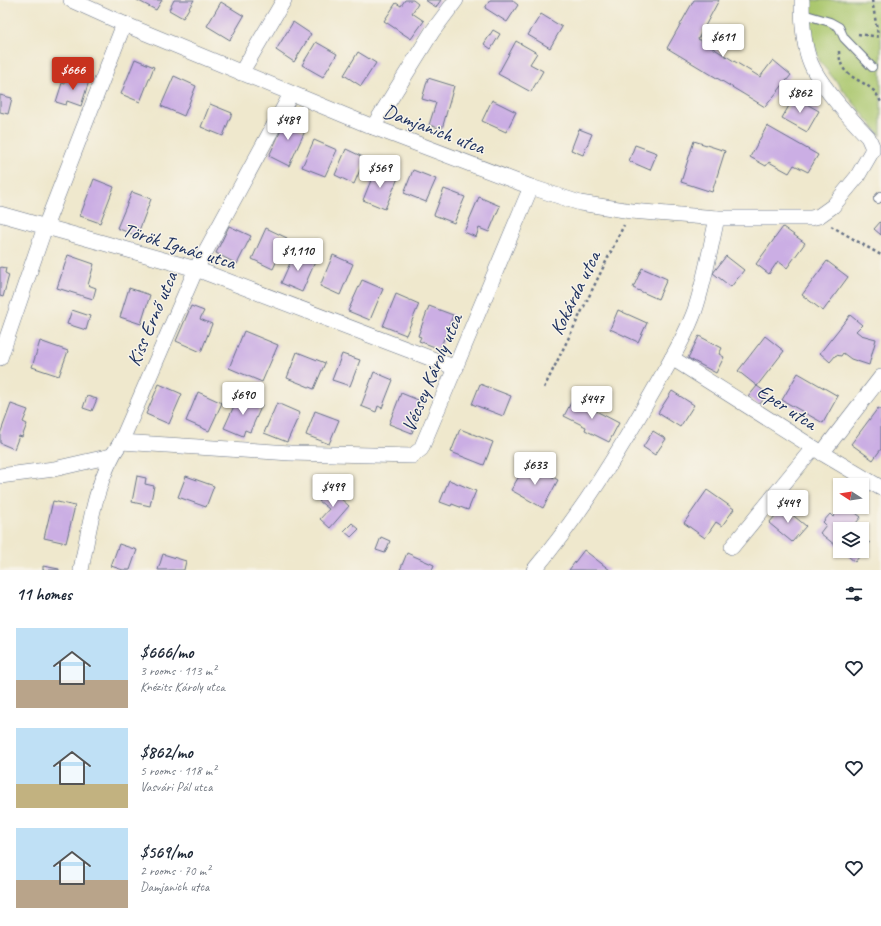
<!DOCTYPE html>
<html lang="en">
<head>
<meta charset="utf-8">
<style>
  :root { --surface:#fff; --page:#f6f6f7; --text:#1f2937; --muted:#747a83; --accent:#c8321e }
  body { margin:0; font-family:Caveat,sans-serif; background:var(--page); color:var(--text); height:100vh; display:flex; flex-direction:column; font-size:15px; white-space:nowrap }
  * { box-sizing:border-box; margin:0 }
  p { font-size:13px; color:var(--muted) }
  .icon { flex:none; width:22px; height:22px; fill:none; stroke:currentColor; stroke-width:2; stroke-linecap:round; stroke-linejoin:round }
  .map { position:relative; height:570px; overflow:hidden }
  .details { display:flex; flex-direction:column; background:var(--surface); flex:1 }
  .details>* { flex:none }
  .needle { width:26px; rotate:282deg }
  .tools { position:absolute; left:833px; top:478px; display:grid; gap:8px }
  .tools a { display:grid; place-items:center; width:36px; height:36px; border-radius:0px; background:var(--surface); box-shadow:0 1px 3px #0004; font-size:20px }
  .price { position:absolute; translate:-50% -34px; padding:0 9px; border-radius:4px; background:#fff; color:#222; font-size:13px; line-height:26px; filter:drop-shadow(0 1px 2px #0008) }
  .price::after { content:''; position:absolute; left:50%; top:24px; width:12px; height:9px; margin-left:-6px; background:inherit; clip-path:polygon(0 0,100% 0,50% 100%) }
  .price.active { background:var(--accent); color:#fff }
  ul { padding:0; list-style:none }
  li { display:flex; align-items:center; gap:12px; height:100px; padding:0 16px }
  li span { display:grid; place-items:center; flex:none; width:112px; height:80px; border-radius:0px; color:#555 }
  li>.icon { margin-inline-start:auto }
  span .icon { width:48px; height:48px; fill:#fffc; stroke-width:1 }
  li b { font-size:17px }
  h2 { display:flex; justify-content:space-between; align-items:center; height:48px; padding:0 16px; font-size:17px }
  .map>svg:first-child { display:block }
  .green { fill:#abc76e; stroke:#637b66 }
  .building { fill:#cbaee4 }
  .lines { fill:none; stroke-linecap:round; stroke-linejoin:round }
  .service-casing { stroke:#657085; stroke-width:10 }
  .minor-casing { stroke:#657085; stroke-width:16 }
  .path { stroke:#657085; stroke-width:2.5; stroke-dasharray:3 3; stroke-linecap:butt }
  .service { stroke:#fff; stroke-width:8 }
  .minor { stroke:#fff; stroke-width:15 }
  .labels { text-anchor:middle; dominant-baseline:central; stroke-width:3; stroke-linejoin:round; paint-order:stroke }
  .street-label { font-size:20px; fill:#1b2f5e; stroke:#f7f3e8 }
</style>
</head>
<body>
<div class="map">
<svg width="881" height="570" viewBox="0 0 881 570">
  <rect width="100%" height="100%" fill="#f7f3e8"/>
  <filter id="ink" filterUnits="userSpaceOnUse"><feTurbulence type="fractalNoise" baseFrequency=".025" numOctaves="2"/><feDisplacementMap in="SourceGraphic" scale="8" xChannelSelector="R" yChannelSelector="G"/><feConvolveMatrix kernelMatrix="1 2 1 2 8 2 1 2 1" color-interpolation-filters="sRGB"/></filter>
  <filter id="wash" filterUnits="userSpaceOnUse"><feTurbulence type="fractalNoise" baseFrequency=".012" numOctaves="4" result="noise"/><feDisplacementMap in="SourceGraphic" scale="16" xChannelSelector="R" yChannelSelector="G"/><feGaussianBlur stdDeviation="0.9" result="paint"/><feColorMatrix in="noise" values="0 0 0 0 0 0 0 0 0 0 0 0 0 0 0 0 0 1.4 0 .05"/><feComposite in="paint" operator="in"/></filter>
  <g filter="url(#wash)">
    <rect width="100%" height="100%" fill="#efe8cd"/>
    <!-- green -->
    <polygon class="green" points="810,0 881,0 881,136 820,62 809,28"/>
    <g id="blocks">
      <!-- building -->
      <g class="building">
        <polygon points="137,0 162,0 156,10"/>
        <polygon points="174,0 194,0 183,18 169,10"/>
        <polygon points="405,0 413,0 418,4 412,13 424,21 411,39 384,21 396,3 401,6"/>
        <polygon points="425,0 441,0 436,7"/>
        <polygon points="490,0 513,0 513,1 518,5 507,22 485,8"/>
        <polygon points="694,0 719,0 698,39 760,77 773,60 791,75 765,107 667,48"/>
        <polygon points="221,2 244,16 230,40 207,26"/>
        <polygon points="541,14 562,27 550,48 528,35"/>
        <polygon points="293,22 311,34 294,62 276,50"/>
        <polygon points="493,30 500,34 491,49 484,44"/>
        <polygon points="516,41 537,53 530,64 543,71 531,92 498,74"/>
        <polygon points="316,42 337,54 323,77 302,65"/>
        <polygon points="358,52 376,63 361,86 344,75"/>
        <polygon points="135,59 154,67 140,102 121,94"/>
        <polygon points="69,74 89,81 81,106 67,101 66,105 56,102 62,83 65,84"/>
        <polygon points="174,76 196,86 184,116 161,106"/>
        <polygon points="428,78 454,86 442,129 429,125 436,103 422,99"/>
        <polygon points="0,95 12,98 8,114 0,112"/>
        <polygon points="794,97 819,111 807,132 782,118"/>
        <polygon points="492,100 516,112 506,132 482,121"/>
        <polygon points="210,104 232,113 223,136 201,127"/>
        <polygon points="289,113 299,118 295,126 305,131 289,166 269,156"/>
        <polygon points="767,126 818,155 808,172 794,165 789,173 769,162 766,166 750,157"/>
        <polygon points="579,129 592,134 583,155 571,150"/>
        <polygon points="314,140 337,150 325,176 302,167"/>
        <polygon points="694,141 725,151 712,192 681,182"/>
        <polygon points="635,145 657,153 650,170 629,161"/>
        <polygon points="346,149 365,158 354,184 335,175"/>
        <polygon points="376,168 398,178 385,209 363,200"/>
        <polygon points="413,170 436,179 426,202 404,193"/>
        <polygon points="94,179 114,187 100,223 80,216"/>
        <polygon points="444,189 465,197 454,223 434,215"/>
        <polygon points="132,192 151,199 137,236 117,228"/>
        <polygon points="479,197 500,206 489,232 479,228 476,237 464,232"/>
        <polygon points="881,221 881,235 874,229"/>
        <polygon points="229,226 251,236 237,264 216,253"/>
        <polygon points="783,227 805,243 787,268 778,261 769,274 756,264"/>
        <polygon points="266,228 287,238 273,269 252,259"/>
        <polygon points="295,252 315,262 302,292 281,283"/>
        <polygon points="68,255 94,264 88,285 96,288 93,299 57,288"/>
        <polygon points="333,255 353,264 340,295 320,286"/>
        <polygon points="726,256 744,270 731,287 713,273"/>
        <polygon points="827,261 848,277 823,311 802,295"/>
        <polygon points="0,267 6,268 5,273 9,275 3,297 0,296"/>
        <polygon points="642,268 667,279 658,299 633,288"/>
        <polygon points="362,280 383,289 370,320 348,311"/>
        <polygon points="129,288 150,295 141,324 120,317"/>
        <polygon points="396,294 419,304 406,335 383,326"/>
        <polygon points="191,306 204,311 200,319 212,324 201,352 176,341"/>
        <polygon points="429,306 453,315 440,349 419,341 421,337 418,336"/>
        <polygon points="72,310 90,316 86,330 67,324"/>
        <polygon points="618,310 647,323 638,342 610,329"/>
        <polygon points="850,315 862,325 856,331 861,335 876,339 869,365 851,359 843,353 841,356 836,355 830,362 820,353"/>
        <polygon points="244,331 278,345 262,382 229,368"/>
        <polygon points="699,336 722,348 719,354 724,357 716,373 688,358"/>
        <polygon points="765,336 784,351 757,386 738,371"/>
        <polygon points="40,341 68,351 59,376 32,367"/>
        <polygon points="297,352 325,363 314,389 287,378"/>
        <polygon points="342,354 360,360 350,386 332,380"/>
        <polygon points="374,372 393,380 382,408 378,406 376,412 361,406"/>
        <polygon points="798,373 838,396 823,423 782,400"/>
        <polygon points="159,384 182,394 169,424 146,414"/>
        <polygon points="480,384 511,396 503,416 472,404"/>
        <polygon points="757,386 768,394 759,405 748,397"/>
        <polygon points="672,391 694,405 680,427 658,413"/>
        <polygon points="198,392 222,403 209,431 186,421"/>
        <polygon points="401,393 423,402 412,433 389,424"/>
        <polygon points="239,395 262,405 250,432 245,430 243,436 224,428"/>
        <polygon points="87,396 97,399 92,411 83,408"/>
        <polygon points="573,399 619,423 609,442 585,430 586,427 564,416"/>
        <polygon points="277,403 300,413 287,442 264,433"/>
        <polygon points="11,404 28,410 23,422 27,424 22,437 19,436 14,449 0,443 0,434"/>
        <polygon points="878,408 881,410 881,449 873,460 851,444"/>
        <polygon points="315,411 339,420 329,444 306,435"/>
        <polygon points="460,429 493,442 484,465 451,452"/>
        <polygon points="653,431 666,439 655,455 643,447"/>
        <polygon points="525,466 535,472 537,468 558,480 543,508 511,490"/>
        <polygon points="137,476 146,478 145,484 154,486 150,506 132,502"/>
        <polygon points="186,476 214,486 206,507 178,497"/>
        <polygon points="449,480 476,491 468,510 452,504 451,506 440,502"/>
        <polygon points="330,489 349,506 330,528 320,519 329,509 319,501"/>
        <polygon points="707,490 734,509 722,526 716,522 705,538 684,523"/>
        <polygon points="53,501 75,506 66,543 44,538"/>
        <polygon points="783,507 806,526 792,542 769,523"/>
        <polygon points="841,507 848,507 861,517 852,528 853,529 840,529 840,549 820,533 826,525 823,522 830,514 833,517"/>
        <polygon points="352,523 359,529 351,537 344,531"/>
        <polygon points="862,536 870,543 855,562 842,551 862,551"/>
        <polygon points="381,537 390,541 385,553 376,550"/>
        <polygon points="119,544 137,550 130,570 123,570 111,566"/>
        <polygon points="584,550 610,570 569,570"/>
        <polygon points="407,553 434,565 432,570 400,570"/>
        <polygon points="163,554 186,561 184,570 158,570"/>
        <polygon points="43,566 59,569 59,570 43,570"/>
      </g>
    </g>
  </g>
  <g filter="url(#ink)">
    <use href="#blocks" fill-opacity="0" stroke="#657085" stroke-width="1"/>
    <g class="lines">
      <!-- service casing -->
      <g class="service-casing">
        <g id="service">
          <polyline points="803,14 830,22 839,27 844,38 872,67"/>
          <polyline points="878,199 881,196"/>
        </g>
      </g>
      <!-- minor casing -->
      <g class="minor-casing">
        <g id="minor">
          <path d="M71,0L124,24L373,127L531,187L580,203L631,211L717,218H811L819,216L833,206L857,177L872,151V146L868,137C850,118 821,87 811,64C803,46 802,20 802,0"/>
          <polyline points="241,73 284,0"/>
          <polyline points="373,127 432,32 456,0"/>
          <polyline points="0,214 196,269 456,368"/>
          <polyline points="0,358 45,227 124,24"/>
          <polyline points="672,358 822,453 881,488"/>
          <polyline points="121,442 290,453 412,456 421,449 531,187"/>
          <polyline points="822,453 881,377"/>
          <polyline points="0,476 54,469 111,456"/>
          <polyline points="732,547 813,448"/>
          <path d="M81,570C89,529 96,477 121,442L196,269L291,94"/>
          <path d="M534,570C581,514 619,452 655,388C669,363 685,338 695,310C705,280 710,249 717,218"/>
        </g>
      </g>
      <!-- path -->
      <g class="path">
        <polyline points="872,0 878,35"/>
        <polyline points="858,34 881,37"/>
        <path d="M839,51C840,79 858,76 874,91C877,94 879,99 881,102"/>
        <polyline points="831,226 881,255"/>
        <polyline points="544,388 624,225"/>
      </g>
      <!-- service -->
      <use href="#service" class="service"/>
      <!-- minor -->
      <use href="#minor" class="minor"/>
    </g>
  </g>
  <g class="labels">
    <!-- street labels -->
    <g class="street-label">
      <text transform="translate(434 129) rotate(21)">Damjanich utca</text>
      <text transform="translate(179 246) rotate(17)">Török Ignác utca</text>
      <text transform="translate(575 293) rotate(-64)">Kokárda utca</text>
      <text transform="translate(152 319) rotate(-67)">Kiss Ernő utca</text>
      <text transform="translate(432 373) rotate(-67)">Vécsey Károly utca</text>
      <text transform="translate(787 407) rotate(33)">Eper utca</text>
    </g>
  </g>
</svg>
<div class="tools">
<a><svg class="needle" viewBox="-14 -14 28 28"><path d="M0-13l5 13h-10z" fill="#e53935"/><path d="M0 13l5-13h-10z" fill="#747a83"/></svg></a>
<a><svg class="icon" aria-label="layers" viewBox="0 0 24 24"><path d="M12 4l9 5-9 5-9-5zM3 14l9 5 9-5"/></svg></a>
</div>
<b class="price" style="left:723px;top:58px">$611</b>
<b class="price active" style="left:73px;top:91px">$666</b>
<b class="price" style="left:800px;top:114px">$862</b>
<b class="price" style="left:288px;top:141px">$489</b>
<b class="price" style="left:380px;top:189px">$569</b>
<b class="price" style="left:298px;top:272px">$1,110</b>
<b class="price" style="left:243px;top:416px">$690</b>
<b class="price" style="left:592px;top:420px">$447</b>
<b class="price" style="left:535px;top:486px">$633</b>
<b class="price" style="left:333px;top:508px">$499</b>
<b class="price" style="left:788px;top:524px">$449</b>
</div>
<section class="details">
<h2>11 homes<svg class="icon" aria-label="filters" viewBox="0 0 24 24"><path d="M4 7h16M4 17h16"/><circle cx="9" cy="7" r="2"/><circle cx="15" cy="17" r="2"/></svg></h2>
<ul>
<li><span style="background:linear-gradient(#bfe0f5 65%,#b9a48a 0)"><svg class="icon" aria-label="home" viewBox="0 0 24 24"><path d="M3 11l9-7 9 7M6 9v11h12V9"/></svg></span><div><b>$666/mo</b><p>3 rooms · 113 m²</p><p>Knézits Károly utca</p></div><svg class="icon" aria-label="heart" viewBox="0 0 24 24"><path d="M12 20l-8-8c-3-5 5-10 8-4 3-6 11-1 8 4z"/></svg></li>
<li><span style="background:linear-gradient(#bfe0f5 70%,#c2b280 0)"><svg class="icon" aria-label="home" viewBox="0 0 24 24"><path d="M3 11l9-7 9 7M6 9v11h12V9"/></svg></span><div><b>$862/mo</b><p>5 rooms · 118 m²</p><p>Vasvári Pál utca</p></div><svg class="icon" aria-label="heart" viewBox="0 0 24 24"><path d="M12 20l-8-8c-3-5 5-10 8-4 3-6 11-1 8 4z"/></svg></li>
<li><span style="background:linear-gradient(#bfe0f5 65%,#b9a48a 0)"><svg class="icon" aria-label="home" viewBox="0 0 24 24"><path d="M3 11l9-7 9 7M6 9v11h12V9"/></svg></span><div><b>$569/mo</b><p>2 rooms · 70 m²</p><p>Damjanich utca</p></div><svg class="icon" aria-label="heart" viewBox="0 0 24 24"><path d="M12 20l-8-8c-3-5 5-10 8-4 3-6 11-1 8 4z"/></svg></li>
</ul>
</section>
</body>
</html>
